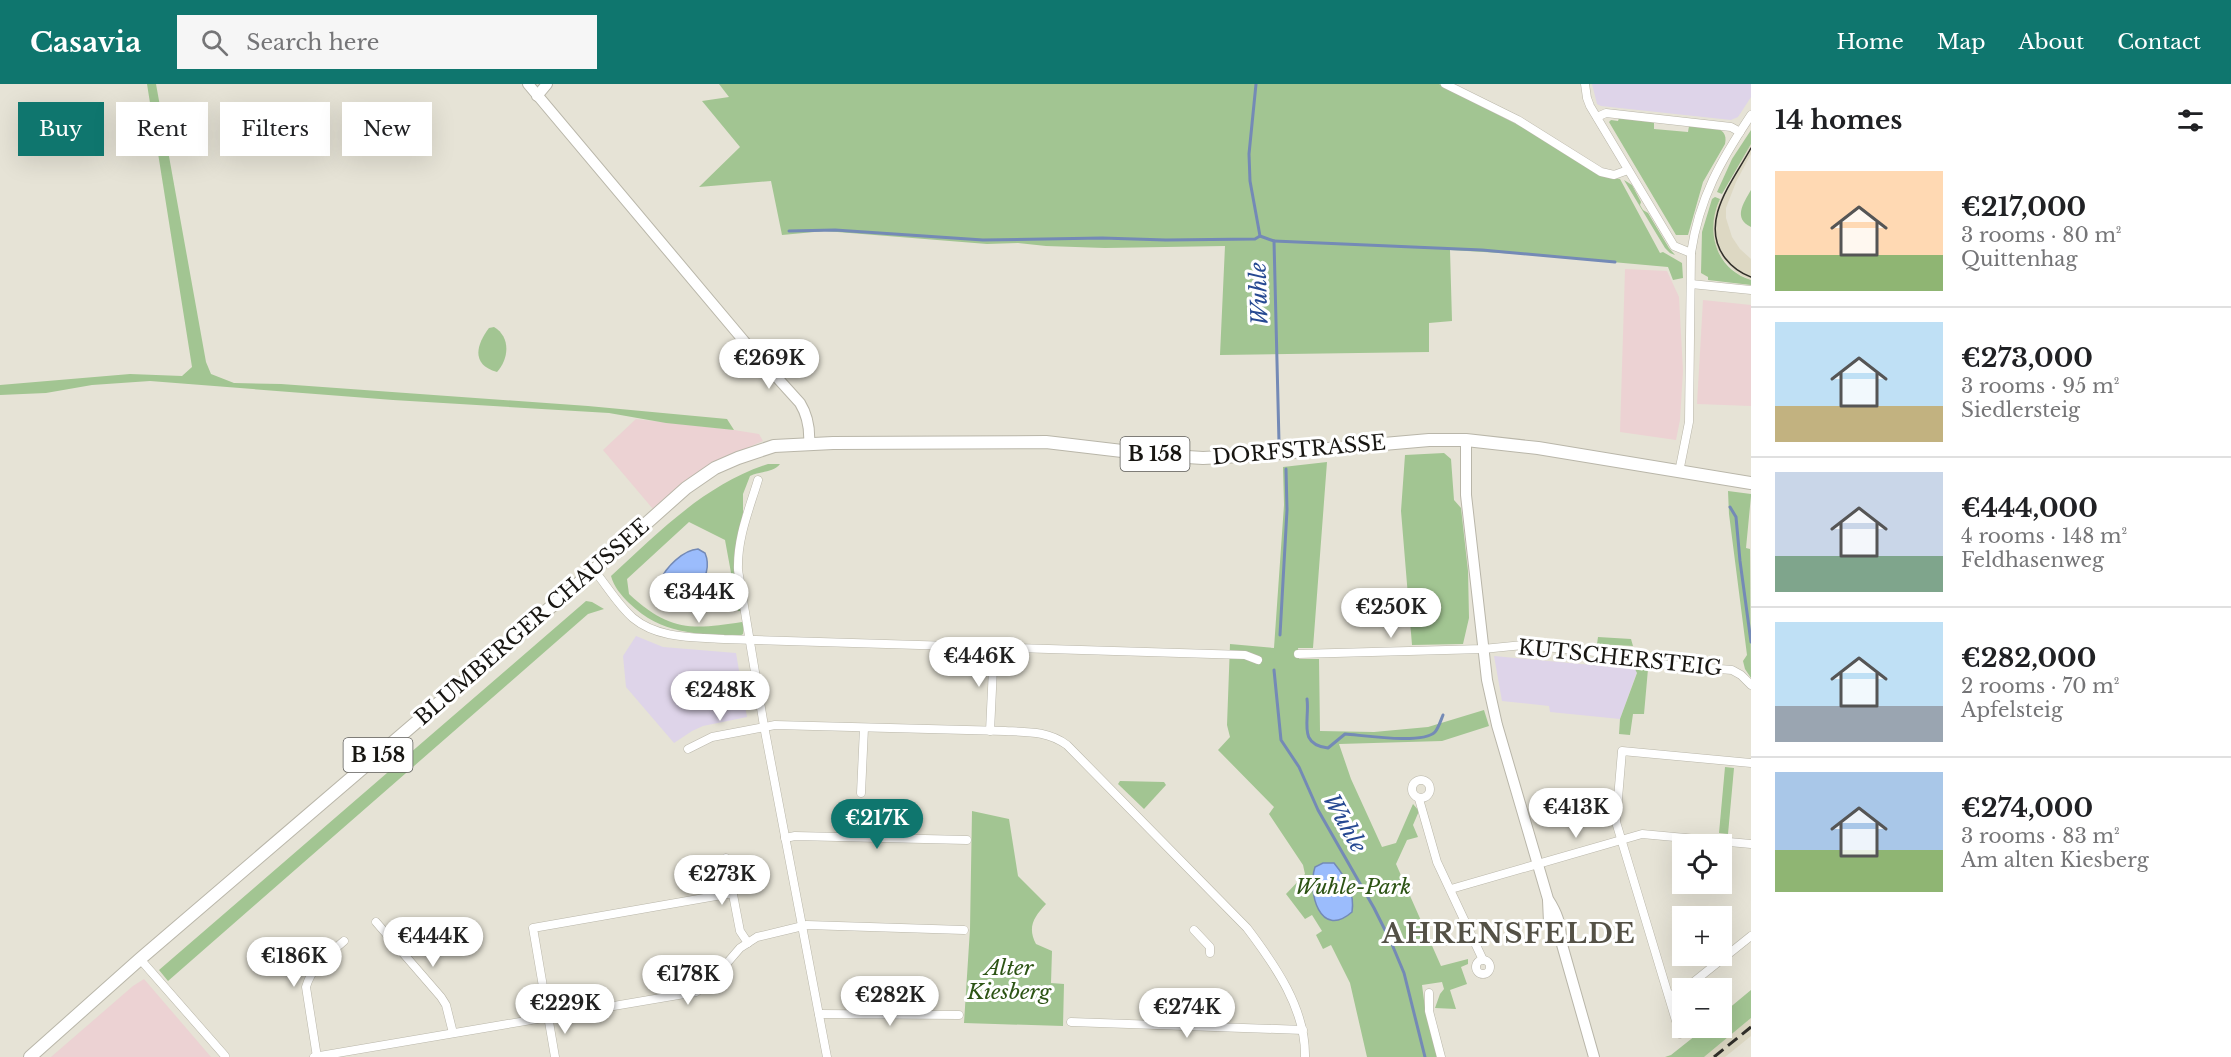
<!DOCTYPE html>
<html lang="en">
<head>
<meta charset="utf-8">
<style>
  :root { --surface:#fff; --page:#f6f6f6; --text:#202124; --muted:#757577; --line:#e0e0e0; --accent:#0f766e }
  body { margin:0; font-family:"Libre Baskerville",serif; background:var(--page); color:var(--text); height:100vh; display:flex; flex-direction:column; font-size:22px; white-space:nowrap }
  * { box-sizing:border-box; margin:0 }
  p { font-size:20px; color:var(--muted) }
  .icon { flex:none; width:33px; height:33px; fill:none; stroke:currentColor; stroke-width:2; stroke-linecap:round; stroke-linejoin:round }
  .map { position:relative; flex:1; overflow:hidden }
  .drawer { display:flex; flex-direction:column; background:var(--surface); width:480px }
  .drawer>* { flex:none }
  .banner { position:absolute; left:18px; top:18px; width:570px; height:54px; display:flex; gap:12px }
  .buttons { position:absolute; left:1672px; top:750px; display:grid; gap:12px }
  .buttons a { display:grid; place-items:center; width:60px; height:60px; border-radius:0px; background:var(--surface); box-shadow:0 6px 24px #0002; font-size:30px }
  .price { position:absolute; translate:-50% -51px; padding:0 14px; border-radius:21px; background:#fff; color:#222; font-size:20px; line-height:39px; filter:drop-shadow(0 2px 3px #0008) }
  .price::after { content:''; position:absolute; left:50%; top:36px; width:18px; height:14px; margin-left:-9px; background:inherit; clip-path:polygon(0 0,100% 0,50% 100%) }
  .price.on { background:var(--accent); color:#fff }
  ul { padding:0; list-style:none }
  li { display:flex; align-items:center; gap:18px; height:150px; padding:0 24px }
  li+li { border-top:2px solid var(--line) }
  li span { display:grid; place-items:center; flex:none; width:168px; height:120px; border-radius:0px; color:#555 }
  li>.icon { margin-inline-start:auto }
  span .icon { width:72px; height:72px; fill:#fffc; stroke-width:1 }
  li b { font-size:26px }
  h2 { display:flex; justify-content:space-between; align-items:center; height:72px; padding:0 24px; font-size:26px }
  .chip { padding:0 21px; border-radius:0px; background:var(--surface); box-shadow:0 6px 24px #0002; font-size:21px; line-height:54px }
  .chip.on { background:var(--accent); color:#fff }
  header { display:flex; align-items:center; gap:36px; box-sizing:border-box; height:84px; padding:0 30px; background:var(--accent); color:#fff }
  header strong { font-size:28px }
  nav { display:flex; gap:33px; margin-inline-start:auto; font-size:21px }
  .search { width:420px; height:54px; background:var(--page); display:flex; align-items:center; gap:15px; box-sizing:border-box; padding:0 21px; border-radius:0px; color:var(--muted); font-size:22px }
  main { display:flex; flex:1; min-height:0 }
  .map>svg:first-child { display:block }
  .commercial { fill:#ecd2d3 }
  .built { fill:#ddd8c3 }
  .education { fill:#ded4e9 }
  .green { fill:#a2c592 }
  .water { fill:#9bbcfc; stroke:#748ab6; stroke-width:1.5 }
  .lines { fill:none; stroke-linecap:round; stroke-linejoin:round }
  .stream { stroke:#748ab6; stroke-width:3 }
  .minor-casing { stroke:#b9b6a9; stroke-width:9 }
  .tertiary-casing { stroke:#b9b6a9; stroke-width:12 }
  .secondary-casing { stroke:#b9b6a9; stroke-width:12 }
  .primary-casing { stroke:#b9b6a9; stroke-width:14 }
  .minor { stroke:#fff; stroke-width:8 }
  .tertiary { stroke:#fff; stroke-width:10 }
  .secondary { stroke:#fff; stroke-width:10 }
  .primary { stroke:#fff; stroke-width:12 }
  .tram { stroke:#312f2a; stroke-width:1.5 }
  .rail { stroke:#312f2a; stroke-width:3; stroke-dasharray:12 6; stroke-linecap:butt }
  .labels { text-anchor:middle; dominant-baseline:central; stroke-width:6; stroke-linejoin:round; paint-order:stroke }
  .shield { fill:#fff; stroke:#5d5c59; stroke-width:1.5 }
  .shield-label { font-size:20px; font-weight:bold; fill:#181612 }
  .street-label { font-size:21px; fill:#181612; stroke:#fff }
  .park-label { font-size:21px; font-style:italic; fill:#2d5415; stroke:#fff }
  .water-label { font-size:22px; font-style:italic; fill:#264992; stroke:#fff }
  .district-label { font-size:27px; font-weight:bold; letter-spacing:1.5px; fill:#545146; stroke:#fff }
</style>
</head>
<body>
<header>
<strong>Casavia</strong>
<div class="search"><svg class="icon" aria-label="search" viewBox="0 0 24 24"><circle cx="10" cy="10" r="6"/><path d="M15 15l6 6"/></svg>Search here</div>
<nav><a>Home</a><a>Map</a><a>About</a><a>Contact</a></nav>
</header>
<main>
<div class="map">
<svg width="1751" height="973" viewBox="0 0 1751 973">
  <rect width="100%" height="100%" fill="#e6e3d6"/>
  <!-- commercial -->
  <g class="commercial">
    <polygon points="1625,185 1667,187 1679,213 1683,287 1680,336 1676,356 1620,348"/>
    <polygon points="1703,216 1751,221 1751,322 1697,320"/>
    <polygon points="636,335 734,346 759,350 763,357 733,370 691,393 653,425 603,366"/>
    <polygon points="144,895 211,973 51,973 133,902"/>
  </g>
  <!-- built -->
  <g class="built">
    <polygon points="1751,60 1751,70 1736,98 1726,124 1726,134 1732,153 1740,165 1751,175 1751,196 1738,190 1723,175 1714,160 1712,145 1714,127"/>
    <polygon points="1751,934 1751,952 1725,973 1704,973"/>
  </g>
  <!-- education -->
  <g class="education">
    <polygon points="1592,0 1751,0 1751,13 1738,33 1731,36 1601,22 1597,20"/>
    <polygon points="636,552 663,563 736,569 747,633 703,642 692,647 674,659 626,603 623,572"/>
    <polygon points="1494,572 1635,585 1637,588 1620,635 1550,628 1549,622 1502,617"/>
  </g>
  <!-- green -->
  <g class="green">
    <polygon points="147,0 156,0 206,278 211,290 234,299 281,300 588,322 727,335 734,346 666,339 609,329 393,316 150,297 92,301 46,309 0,311 0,301 130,290 182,292 192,283"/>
    <polygon points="719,0 1439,0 1526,45 1608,93 1620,95 1660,169 1663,168 1682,179 1683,194 1673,196 1668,183 1534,171 1450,166 1452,237 1429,239 1429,268 1220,271 1225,162 1105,164 1046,162 1018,159 987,160 825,147 782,151 771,97 699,103 740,63 702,17 729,13"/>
    <path d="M1619,34L1654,38V45L1688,48L1689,42C1702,43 1730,39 1725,60L1703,98L1688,151H1676L1609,38L1611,36L1618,37Z"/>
    <polygon points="1751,46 1751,60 1722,110 1717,108 1732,75"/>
    <polygon points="1624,96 1632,101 1641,118 1640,121 1643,126 1648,129 1669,164 1675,171 1670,169 1665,164"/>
    <path d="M1751,106V143C1733,134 1743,120 1751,106Z"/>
    <path d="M1715,113L1720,115C1705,146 1715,185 1751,196V201L1708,196V193L1701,189L1702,148L1712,115Z"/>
    <path d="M494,243C511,253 509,275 497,288C471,281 476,261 489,244Z"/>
    <polygon points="1444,369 1451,375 1454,416 1461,424 1468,487 1469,534 1463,560 1412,561 1401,427 1405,371"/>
    <polygon points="1327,378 1313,564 1298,564 1299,575 1319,575 1320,647 1374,648 1428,643 1484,626 1489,642 1442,657 1339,660 1351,695 1382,763 1396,759 1413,720 1419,727 1413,741 1418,753 1407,756 1396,780 1441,882 1468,875 1468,880 1461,883 1467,900 1450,906 1456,925 1435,924 1440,910 1444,905 1442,898 1422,901 1425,924 1438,973 1367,973 1350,899 1331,861 1323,865 1316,851 1322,847 1312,831 1305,835 1286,810 1305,790 1303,781 1269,730 1274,723 1218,666 1230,653 1227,641 1230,560 1274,564 1284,421 1283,383"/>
    <path d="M768,380H780C773,389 760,387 750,392L743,410V429L736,464L743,527H738L725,456L689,438L627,495L629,510C669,547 691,546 742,538L744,539L743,550L738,553C695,549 662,551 629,519C621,511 614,503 611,492C659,448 704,401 768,380Z"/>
    <polygon points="1728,407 1751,410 1751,412 1746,464 1750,465 1751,594 1745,585 1743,577 1747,571 1729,430"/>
    <polygon points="586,517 592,518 604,525 588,530 168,897 159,886"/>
    <polygon points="1598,553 1631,555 1633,562 1597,560"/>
    <polygon points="1635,585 1648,585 1644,630 1633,630 1630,651 1619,650 1620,635 1637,589"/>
    <polygon points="1725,683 1734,684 1728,750 1719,749"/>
    <polygon points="1120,697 1164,698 1166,701 1144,725 1118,700"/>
    <path d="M972,727L1009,735L1018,792L1046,820C1034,833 1027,843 1036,860L1052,867L1051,899L1064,900L1063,942L964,939L970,845Z"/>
    <polygon points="1751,906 1751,934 1704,973 1665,973 1671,971 1705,944 1722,944 1722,930"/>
  </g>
  <!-- water -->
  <g class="water">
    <path d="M698,465L705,469C710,481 707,496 695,504C690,508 683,508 677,512L665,508L660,497C666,483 683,466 698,465Z"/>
    <path d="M1323,779H1334C1346,794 1355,809 1352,828C1320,856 1307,808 1315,783Z"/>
  </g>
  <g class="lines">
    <!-- stream -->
    <g class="stream">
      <polyline points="1256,0 1249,70 1250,97 1260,152 1274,157 1279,358"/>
      <polyline points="789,147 835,146 983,156 1102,154 1166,156 1255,155 1260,152"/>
      <polyline points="1274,157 1482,166 1615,178"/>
      <polyline points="1730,423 1736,433 1740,477 1751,558"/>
      <polyline points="1280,551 1287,426 1286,385"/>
      <polyline points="1274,586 1281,656 1299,683 1318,726 1374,824 1391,858 1404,889 1425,973"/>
      <path d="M1307,615C1310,637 1297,660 1328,664L1345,650C1362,651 1422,661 1435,648C1438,645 1441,636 1443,631"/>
    </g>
    <!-- minor casing -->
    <g class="minor-casing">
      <g id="minor">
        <polyline points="1445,0 1518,36 1601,88 1614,91 1628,86"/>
        <polyline points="1585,0 1587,14 1590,22 1674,162 1691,169"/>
        <polyline points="1597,33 1606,29 1731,43 1740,48"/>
        <polyline points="1691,200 1751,206"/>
        <path d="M1679,388L1689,338L1691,169C1699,114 1721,76 1751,31"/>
        <path d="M758,396C749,426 737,454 738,486L764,642L827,973"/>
        <path d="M594,486C607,502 618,521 633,534C658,555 694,553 724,555L1245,571L1258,576"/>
        <polyline points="1298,570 1483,565 1523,561 1626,571 1643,579 1657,580 1732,586 1741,591 1751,601"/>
        <polyline points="990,647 994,563"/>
        <path d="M688,665L712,653L775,641L1005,647C1028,648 1048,647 1067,661L1247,844C1275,881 1306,925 1305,973"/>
        <circle cx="1421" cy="705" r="9"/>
        <polyline points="861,709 864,644"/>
        <polyline points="1419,715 1437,778 1483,876"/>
        <polyline points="785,754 795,752 967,756"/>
        <polyline points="726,774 740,847 748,859"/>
        <polyline points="1451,805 1642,750 1751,760"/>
        <polyline points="376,838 441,913 446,921 453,949"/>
        <polyline points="1194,846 1210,863 1210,869"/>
        <polyline points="140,875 225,972"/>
        <circle cx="1483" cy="883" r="7"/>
        <polyline points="1686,904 1751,852"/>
        <polyline points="1429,909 1429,927 1441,973"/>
        <polyline points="1669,912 1683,906"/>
        <polyline points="819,930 959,931"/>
        <polyline points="1071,938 1303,946"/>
        <polyline points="1680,950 1616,738 1622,667 1751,679"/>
        <polyline points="314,973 696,908 709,900 740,864 757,853 807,841 964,846"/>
        <path d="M317,973L306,903C312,882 328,871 344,857"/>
        <polyline points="555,973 533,844 733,809"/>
      </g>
    </g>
    <!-- tertiary casing -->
    <g class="tertiary-casing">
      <g id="tertiary">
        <path d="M1466,356V411L1487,596L1497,641L1548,815C1557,829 1561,840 1561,857L1594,973"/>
        <polyline points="1548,816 1549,838 1561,857"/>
      </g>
    </g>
    <!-- secondary casing -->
    <g class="secondary-casing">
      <g id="secondary">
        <path d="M528,0L744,257L800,319C808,332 810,346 809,360"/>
        <polyline points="537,12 547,0"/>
      </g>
    </g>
    <!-- primary casing -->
    <g class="primary-casing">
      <polyline id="primary" points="30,973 140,875 594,486 686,404 715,384 738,374 774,362 833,359 1046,358 1156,371 1203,374 1259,371 1429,356 1466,356 1538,364 1751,399"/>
    </g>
    <!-- minor -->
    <use href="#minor" class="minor"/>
    <!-- tertiary -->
    <use href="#tertiary" class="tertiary"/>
    <!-- secondary -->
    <use href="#secondary" class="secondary"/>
    <!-- primary -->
    <use href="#primary" class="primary"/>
    <!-- tram -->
    <path class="tram" d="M1751,64C1733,97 1698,138 1725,174C1732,183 1740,189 1751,193"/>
    <!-- rail -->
    <polyline class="rail" points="1714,973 1751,943"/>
  </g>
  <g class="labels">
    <!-- shield labels -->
    <g class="shield">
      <rect x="1120.5" y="353" width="69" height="34" rx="4.5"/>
      <rect x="343.5" y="654" width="69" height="34" rx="4.5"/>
    </g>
    <g class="shield-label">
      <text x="1155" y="370">B 158</text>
      <text x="378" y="671">B 158</text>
    </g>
    <!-- street labels -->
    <g class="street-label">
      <text transform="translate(1299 366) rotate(-5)">DORFSTRASSE</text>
      <text transform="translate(532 538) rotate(-41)">BLUMBERGER CHAUSSEE</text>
      <text transform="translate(1620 574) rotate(6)">KUTSCHERSTEIG</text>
    </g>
    <!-- park labels -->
    <g class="park-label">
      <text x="1353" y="803">Wuhle-Park</text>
      <text x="1009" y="884">Alter<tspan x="1009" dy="24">Kiesberg</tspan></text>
    </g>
    <!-- water labels -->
    <g class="water-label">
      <text transform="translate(1259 210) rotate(-92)">Wuhle</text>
      <text transform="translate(1345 739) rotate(61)">Wuhle</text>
    </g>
    <!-- district labels -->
    <g class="district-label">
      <text x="1509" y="849">AHRENSFELDE</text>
    </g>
  </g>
</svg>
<div class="buttons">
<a><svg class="icon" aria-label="locate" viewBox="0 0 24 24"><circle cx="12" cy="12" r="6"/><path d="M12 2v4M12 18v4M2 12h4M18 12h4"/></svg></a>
<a>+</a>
<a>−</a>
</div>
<b class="price" style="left:769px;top:306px">€269K</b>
<b class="price" style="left:699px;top:540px">€344K</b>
<b class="price" style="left:1391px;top:555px">€250K</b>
<b class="price" style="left:979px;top:604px">€446K</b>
<b class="price" style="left:720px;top:638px">€248K</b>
<b class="price" style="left:1576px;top:755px">€413K</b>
<b class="price on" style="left:877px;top:766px">€217K</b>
<b class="price" style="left:722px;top:822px">€273K</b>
<b class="price" style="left:433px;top:884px">€444K</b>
<b class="price" style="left:294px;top:904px">€186K</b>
<b class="price" style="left:688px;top:922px">€178K</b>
<b class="price" style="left:890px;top:943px">€282K</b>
<b class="price" style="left:565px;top:951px">€229K</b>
<b class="price" style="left:1187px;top:955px">€274K</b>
<div class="banner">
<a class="chip on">Buy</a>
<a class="chip">Rent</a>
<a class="chip">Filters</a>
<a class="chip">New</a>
</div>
</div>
<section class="drawer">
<h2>14 homes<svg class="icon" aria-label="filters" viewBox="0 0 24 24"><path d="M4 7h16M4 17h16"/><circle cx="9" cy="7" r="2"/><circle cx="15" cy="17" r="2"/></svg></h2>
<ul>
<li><span style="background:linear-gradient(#ffd9b3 70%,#8fb573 0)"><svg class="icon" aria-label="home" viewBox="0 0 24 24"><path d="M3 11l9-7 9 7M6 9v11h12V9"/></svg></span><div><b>€217,000</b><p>3 rooms · 80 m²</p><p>Quittenhag</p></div></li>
<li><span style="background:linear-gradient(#bfe0f5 70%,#c2b280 0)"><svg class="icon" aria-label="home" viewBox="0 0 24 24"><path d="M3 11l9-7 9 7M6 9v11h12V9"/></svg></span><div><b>€273,000</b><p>3 rooms · 95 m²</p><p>Siedlersteig</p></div></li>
<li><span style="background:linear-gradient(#c9d6e8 70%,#7fa58c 0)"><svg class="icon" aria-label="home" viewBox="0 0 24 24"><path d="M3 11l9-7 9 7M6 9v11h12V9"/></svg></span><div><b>€444,000</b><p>4 rooms · 148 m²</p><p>Feldhasenweg</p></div></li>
<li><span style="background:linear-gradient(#bfe0f5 70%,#9aa5b1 0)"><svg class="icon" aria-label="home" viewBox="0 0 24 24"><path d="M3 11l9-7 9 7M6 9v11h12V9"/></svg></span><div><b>€282,000</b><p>2 rooms · 70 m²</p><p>Apfelsteig</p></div></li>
<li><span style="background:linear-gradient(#a9c7e8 65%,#8fb573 0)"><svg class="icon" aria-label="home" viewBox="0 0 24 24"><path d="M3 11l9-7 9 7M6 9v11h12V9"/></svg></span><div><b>€274,000</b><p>3 rooms · 83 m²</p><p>Am alten Kiesberg</p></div></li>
</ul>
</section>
</main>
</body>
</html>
